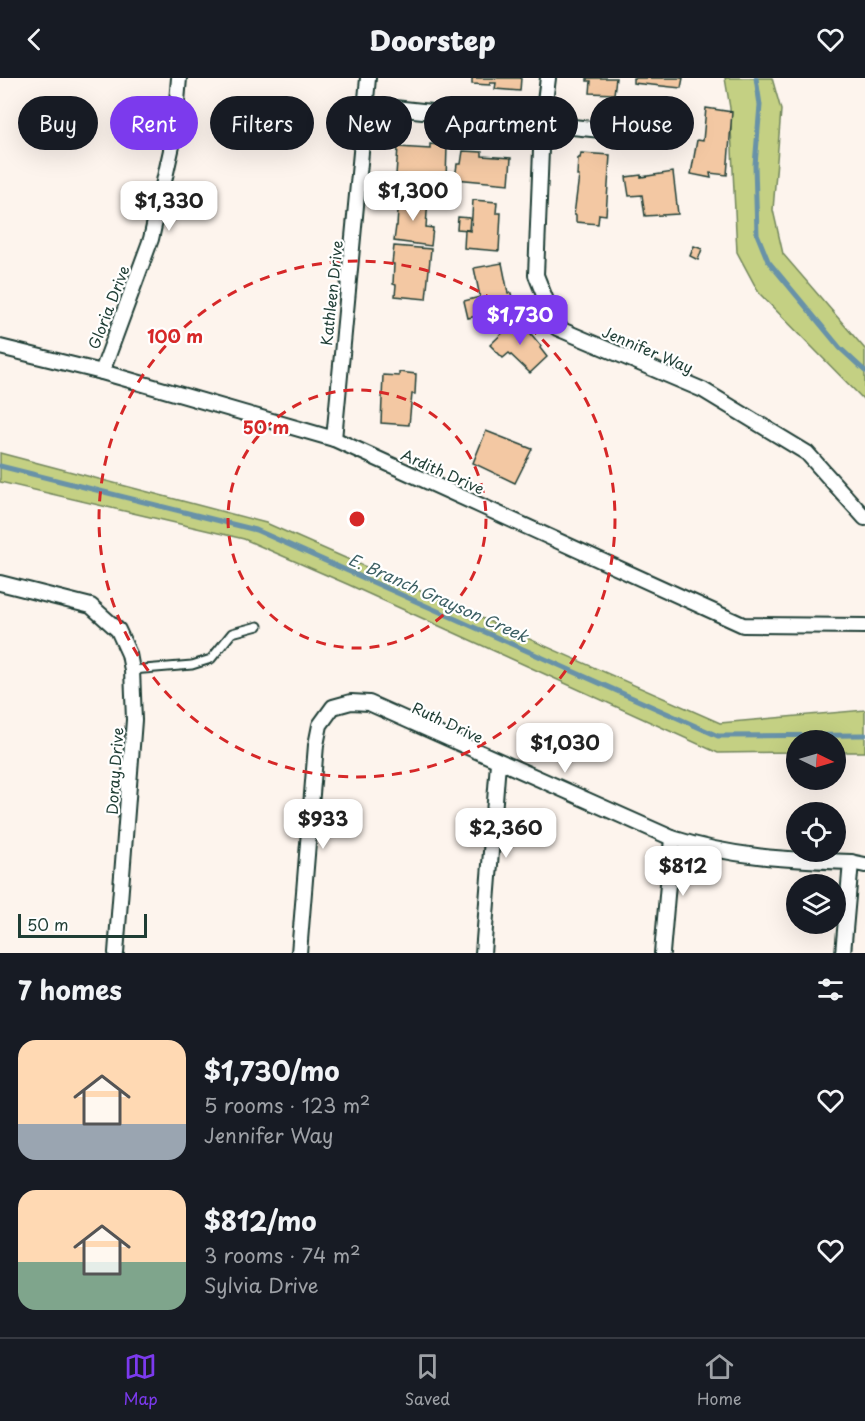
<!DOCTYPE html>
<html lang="en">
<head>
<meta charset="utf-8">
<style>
  :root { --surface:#171b24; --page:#242831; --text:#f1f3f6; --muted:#9ea1a6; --line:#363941; --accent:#7c3aed }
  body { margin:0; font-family:"Playpen Sans",sans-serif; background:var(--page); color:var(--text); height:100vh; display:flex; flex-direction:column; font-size:22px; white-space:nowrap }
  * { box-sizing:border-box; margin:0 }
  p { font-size:20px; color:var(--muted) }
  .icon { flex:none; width:33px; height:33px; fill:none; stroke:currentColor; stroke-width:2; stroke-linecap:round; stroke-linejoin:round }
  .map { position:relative; height:875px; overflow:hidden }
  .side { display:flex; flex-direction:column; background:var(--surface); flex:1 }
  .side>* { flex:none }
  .banner { position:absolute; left:18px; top:18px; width:830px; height:54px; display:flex; gap:12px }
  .needle { width:39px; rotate:95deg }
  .fabs { position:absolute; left:786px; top:652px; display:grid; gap:12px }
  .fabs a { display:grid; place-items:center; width:60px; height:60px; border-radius:50%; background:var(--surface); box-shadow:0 6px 24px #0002; font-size:30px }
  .scale { position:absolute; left:18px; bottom:15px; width:129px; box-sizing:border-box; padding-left:6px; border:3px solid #1f3d34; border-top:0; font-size:16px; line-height:21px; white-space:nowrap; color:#1f3d34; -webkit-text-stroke:4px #fff; paint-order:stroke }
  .price { position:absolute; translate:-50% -51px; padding:0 14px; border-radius:12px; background:#fff; color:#222; font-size:20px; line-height:39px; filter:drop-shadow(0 2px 3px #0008) }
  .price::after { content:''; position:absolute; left:50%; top:36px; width:18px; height:14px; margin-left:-9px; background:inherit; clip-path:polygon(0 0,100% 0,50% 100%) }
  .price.active { background:var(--accent); color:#fff }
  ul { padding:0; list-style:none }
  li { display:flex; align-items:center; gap:18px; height:150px; padding:0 18px }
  li span { display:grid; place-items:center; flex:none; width:168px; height:120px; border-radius:18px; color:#555 }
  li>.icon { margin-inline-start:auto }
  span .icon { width:72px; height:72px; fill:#fffc; stroke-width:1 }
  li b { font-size:26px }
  h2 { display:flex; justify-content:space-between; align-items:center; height:72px; padding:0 18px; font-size:26px }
  .tag { padding:0 21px; border-radius:27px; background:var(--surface); box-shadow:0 6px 24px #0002; font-size:21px; line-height:54px }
  .tag.active { background:var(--accent); color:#fff }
  header { display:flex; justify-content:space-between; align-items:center; height:78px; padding:0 18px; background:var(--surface); font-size:27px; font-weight:800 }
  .tab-bar { display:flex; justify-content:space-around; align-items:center; height:84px; border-top:2px solid var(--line); background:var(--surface); font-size:16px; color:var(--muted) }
  .tab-bar a { display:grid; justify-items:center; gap:3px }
  .tab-bar .active { color:var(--accent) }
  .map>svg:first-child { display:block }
  .green { fill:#c4d083; stroke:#72865c; stroke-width:1.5 }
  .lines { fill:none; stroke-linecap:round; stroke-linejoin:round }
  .stream { stroke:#6892a8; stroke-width:5 }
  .building { fill:#f3c8a3; stroke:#1f3d34; stroke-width:1.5 }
  .lane-casing { stroke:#1f3d34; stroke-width:11 }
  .street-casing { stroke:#1f3d34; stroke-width:18 }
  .lane { stroke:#fff; stroke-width:7 }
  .street { stroke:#fff; stroke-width:14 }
  .ring { fill:none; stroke:#d62828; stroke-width:3; stroke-dasharray:10 8 }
  .labels { text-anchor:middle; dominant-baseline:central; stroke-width:4.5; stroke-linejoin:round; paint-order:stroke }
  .street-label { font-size:15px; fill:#1f3d34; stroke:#fff }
  .water-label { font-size:16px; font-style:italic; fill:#3d6064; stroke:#fff }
  .centre { fill:#d62828; stroke:#fff; stroke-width:3 }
  .ring-label { font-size:18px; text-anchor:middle; font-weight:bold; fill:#d62828; stroke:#fff; stroke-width:4.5; stroke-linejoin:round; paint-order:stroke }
</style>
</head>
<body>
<header><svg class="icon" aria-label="back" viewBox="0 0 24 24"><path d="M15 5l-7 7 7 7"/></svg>Doorstep<svg class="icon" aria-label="heart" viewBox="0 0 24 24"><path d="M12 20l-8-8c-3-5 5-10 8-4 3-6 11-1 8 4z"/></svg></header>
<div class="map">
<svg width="865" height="875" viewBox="0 0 865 875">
  <rect width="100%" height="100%" fill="#fdf4ed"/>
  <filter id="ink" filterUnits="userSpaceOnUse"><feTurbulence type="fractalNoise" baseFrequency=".0167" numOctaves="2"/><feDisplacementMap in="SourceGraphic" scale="12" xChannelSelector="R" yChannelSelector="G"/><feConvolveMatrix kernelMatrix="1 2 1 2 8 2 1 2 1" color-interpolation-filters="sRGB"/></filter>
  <g filter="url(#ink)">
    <!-- green -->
    <g class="green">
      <polygon points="725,0 772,0 781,32 773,132 783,176 865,271 865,323 759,215 737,174 730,30"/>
      <polygon points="0,375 266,445 720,645 865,632 865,674 836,674 836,663 796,663 796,674 718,675 347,506 244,461 0,404"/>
    </g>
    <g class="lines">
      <!-- stream -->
      <g class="stream">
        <polyline points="756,0 760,27 755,87 757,156 768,183 840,270 865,293"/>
        <polyline points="0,388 256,452 718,658 865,657"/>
      </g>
    </g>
    <!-- building -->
    <g class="building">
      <polygon points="472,0 521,0 520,13 495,11 496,5 490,5 490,7 472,6"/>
      <polygon points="587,0 616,0 614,16 590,15 591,3 587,3"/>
      <polygon points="633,0 683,0 681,10 633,5"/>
      <polygon points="706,30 732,34 727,97 710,95 711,100 691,96 697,62 703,63"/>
      <polygon points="430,66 447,68 446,102 396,97 398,69 430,71"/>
      <polygon points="463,73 482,74 482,78 511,80 509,106 455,101 457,86 461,86"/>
      <polygon points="581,75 610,77 606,137 599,136 598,146 576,144 576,137 574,137 579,98 577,98 578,80 580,80"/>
      <polygon points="673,94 678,136 645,138 642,117 629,118 626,99 641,97 641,99"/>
      <polygon points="399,118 428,120 426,149 433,150 431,168 394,163 396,148 397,148"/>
      <polygon points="473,122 497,124 496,135 501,135 499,173 464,170 465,152 471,153"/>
      <polygon points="458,139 470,140 469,152 457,151"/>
      <polygon points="394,168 431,171 426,221 395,218 396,207 393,206 394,186 392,186"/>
      <polygon points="694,168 702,171 698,182 690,178"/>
      <polygon points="502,185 508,215 511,215 514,229 468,240 464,223 480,219 474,190"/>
      <polygon points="518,240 541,268 540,270 547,279 530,295 509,275 503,280 490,267"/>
      <polygon points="399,294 416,296 415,316 412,316 409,347 381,345 383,297 399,298"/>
      <polygon points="486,353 532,371 515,405 473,385"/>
    </g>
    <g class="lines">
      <!-- lane casing -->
      <g class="lane-casing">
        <polyline id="lane" points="132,592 192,587 211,581 232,555 258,548"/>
      </g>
      <!-- street casing -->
      <g class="street-casing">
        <g id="street">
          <polyline points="548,0 542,47 536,197 557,250 703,312 807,375 865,440"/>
          <polyline points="366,27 648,57"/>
          <polyline points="0,269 102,294 334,361 743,547 865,548"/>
          <polyline points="102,294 151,161 174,59 179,0"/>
          <polyline points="334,361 368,0"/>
          <polyline points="0,505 91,528 118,552 129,576 132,592 134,642 116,875"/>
          <path d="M299,875L316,667L320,647L333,629L351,624L369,625L672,760C731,779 788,782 851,784L865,787"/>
          <polyline points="483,875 498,685"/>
          <polyline points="662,875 672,760"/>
          <polyline points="843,875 851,784"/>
        </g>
      </g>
      <!-- lane -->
      <use href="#lane" class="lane"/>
      <!-- street -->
      <use href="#street" class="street"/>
    </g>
  </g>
  <!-- distance rings -->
  <g class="ring">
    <circle cx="357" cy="441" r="129"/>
    <circle cx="357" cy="441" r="258"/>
  </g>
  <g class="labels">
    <!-- street labels -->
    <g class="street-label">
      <text transform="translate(331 215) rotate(-84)">Kathleen Drive</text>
      <text transform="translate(108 229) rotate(-69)">Gloria Drive</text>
      <text transform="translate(648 271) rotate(23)">Jennifer Way</text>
      <text transform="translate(443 393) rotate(24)">Ardith Drive</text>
      <text transform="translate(448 644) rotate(25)">Ruth Drive</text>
      <text transform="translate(114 693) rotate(-86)">Doray Drive</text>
    </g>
    <!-- water labels -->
    <g class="water-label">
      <text transform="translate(439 519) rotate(24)">E. Branch Grayson Creek</text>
    </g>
  </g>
  <circle cx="357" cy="441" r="9" class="centre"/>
  <g class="ring-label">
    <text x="175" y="265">100 m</text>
    <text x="266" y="356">50 m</text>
  </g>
</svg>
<div class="fabs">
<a><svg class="needle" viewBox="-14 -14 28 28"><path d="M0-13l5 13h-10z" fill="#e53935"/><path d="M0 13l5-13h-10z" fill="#9ea1a6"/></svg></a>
<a><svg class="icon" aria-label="locate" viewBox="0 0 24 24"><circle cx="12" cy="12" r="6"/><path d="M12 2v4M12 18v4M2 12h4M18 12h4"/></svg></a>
<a><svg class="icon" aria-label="layers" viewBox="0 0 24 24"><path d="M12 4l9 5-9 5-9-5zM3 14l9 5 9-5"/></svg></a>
</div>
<div class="scale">50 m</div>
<b class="price" style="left:413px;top:144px">$1,300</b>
<b class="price" style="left:169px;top:154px">$1,330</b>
<b class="price active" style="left:520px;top:268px">$1,730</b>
<b class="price" style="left:565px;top:696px">$1,030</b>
<b class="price" style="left:323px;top:772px">$933</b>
<b class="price" style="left:506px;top:781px">$2,360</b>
<b class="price" style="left:683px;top:819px">$812</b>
<div class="banner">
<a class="tag">Buy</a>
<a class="tag active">Rent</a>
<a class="tag">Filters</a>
<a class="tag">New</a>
<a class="tag">Apartment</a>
<a class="tag">House</a>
</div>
</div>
<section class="side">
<h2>7 homes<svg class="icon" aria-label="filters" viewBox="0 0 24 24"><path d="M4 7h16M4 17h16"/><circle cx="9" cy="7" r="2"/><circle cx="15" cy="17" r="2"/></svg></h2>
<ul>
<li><span style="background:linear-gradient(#ffd9b3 70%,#9aa5b1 0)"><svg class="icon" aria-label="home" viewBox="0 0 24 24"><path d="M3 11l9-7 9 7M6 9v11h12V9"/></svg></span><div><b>$1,730/mo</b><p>5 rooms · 123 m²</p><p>Jennifer Way</p></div><svg class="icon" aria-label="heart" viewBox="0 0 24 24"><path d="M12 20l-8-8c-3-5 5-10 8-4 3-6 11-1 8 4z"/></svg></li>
<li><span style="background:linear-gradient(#ffd9b3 60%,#7fa58c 0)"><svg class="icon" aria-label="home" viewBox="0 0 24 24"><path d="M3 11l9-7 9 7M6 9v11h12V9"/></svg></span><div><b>$812/mo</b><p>3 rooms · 74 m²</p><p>Sylvia Drive</p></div><svg class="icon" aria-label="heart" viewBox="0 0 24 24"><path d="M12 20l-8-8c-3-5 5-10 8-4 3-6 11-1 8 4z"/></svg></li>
</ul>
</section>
<nav class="tab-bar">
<a class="active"><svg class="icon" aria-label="map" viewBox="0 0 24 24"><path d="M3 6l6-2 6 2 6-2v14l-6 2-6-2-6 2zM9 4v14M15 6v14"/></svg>Map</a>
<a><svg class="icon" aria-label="saved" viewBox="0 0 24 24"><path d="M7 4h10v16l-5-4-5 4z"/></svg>Saved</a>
<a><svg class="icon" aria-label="home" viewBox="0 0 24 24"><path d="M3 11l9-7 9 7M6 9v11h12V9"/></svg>Home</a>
</nav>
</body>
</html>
